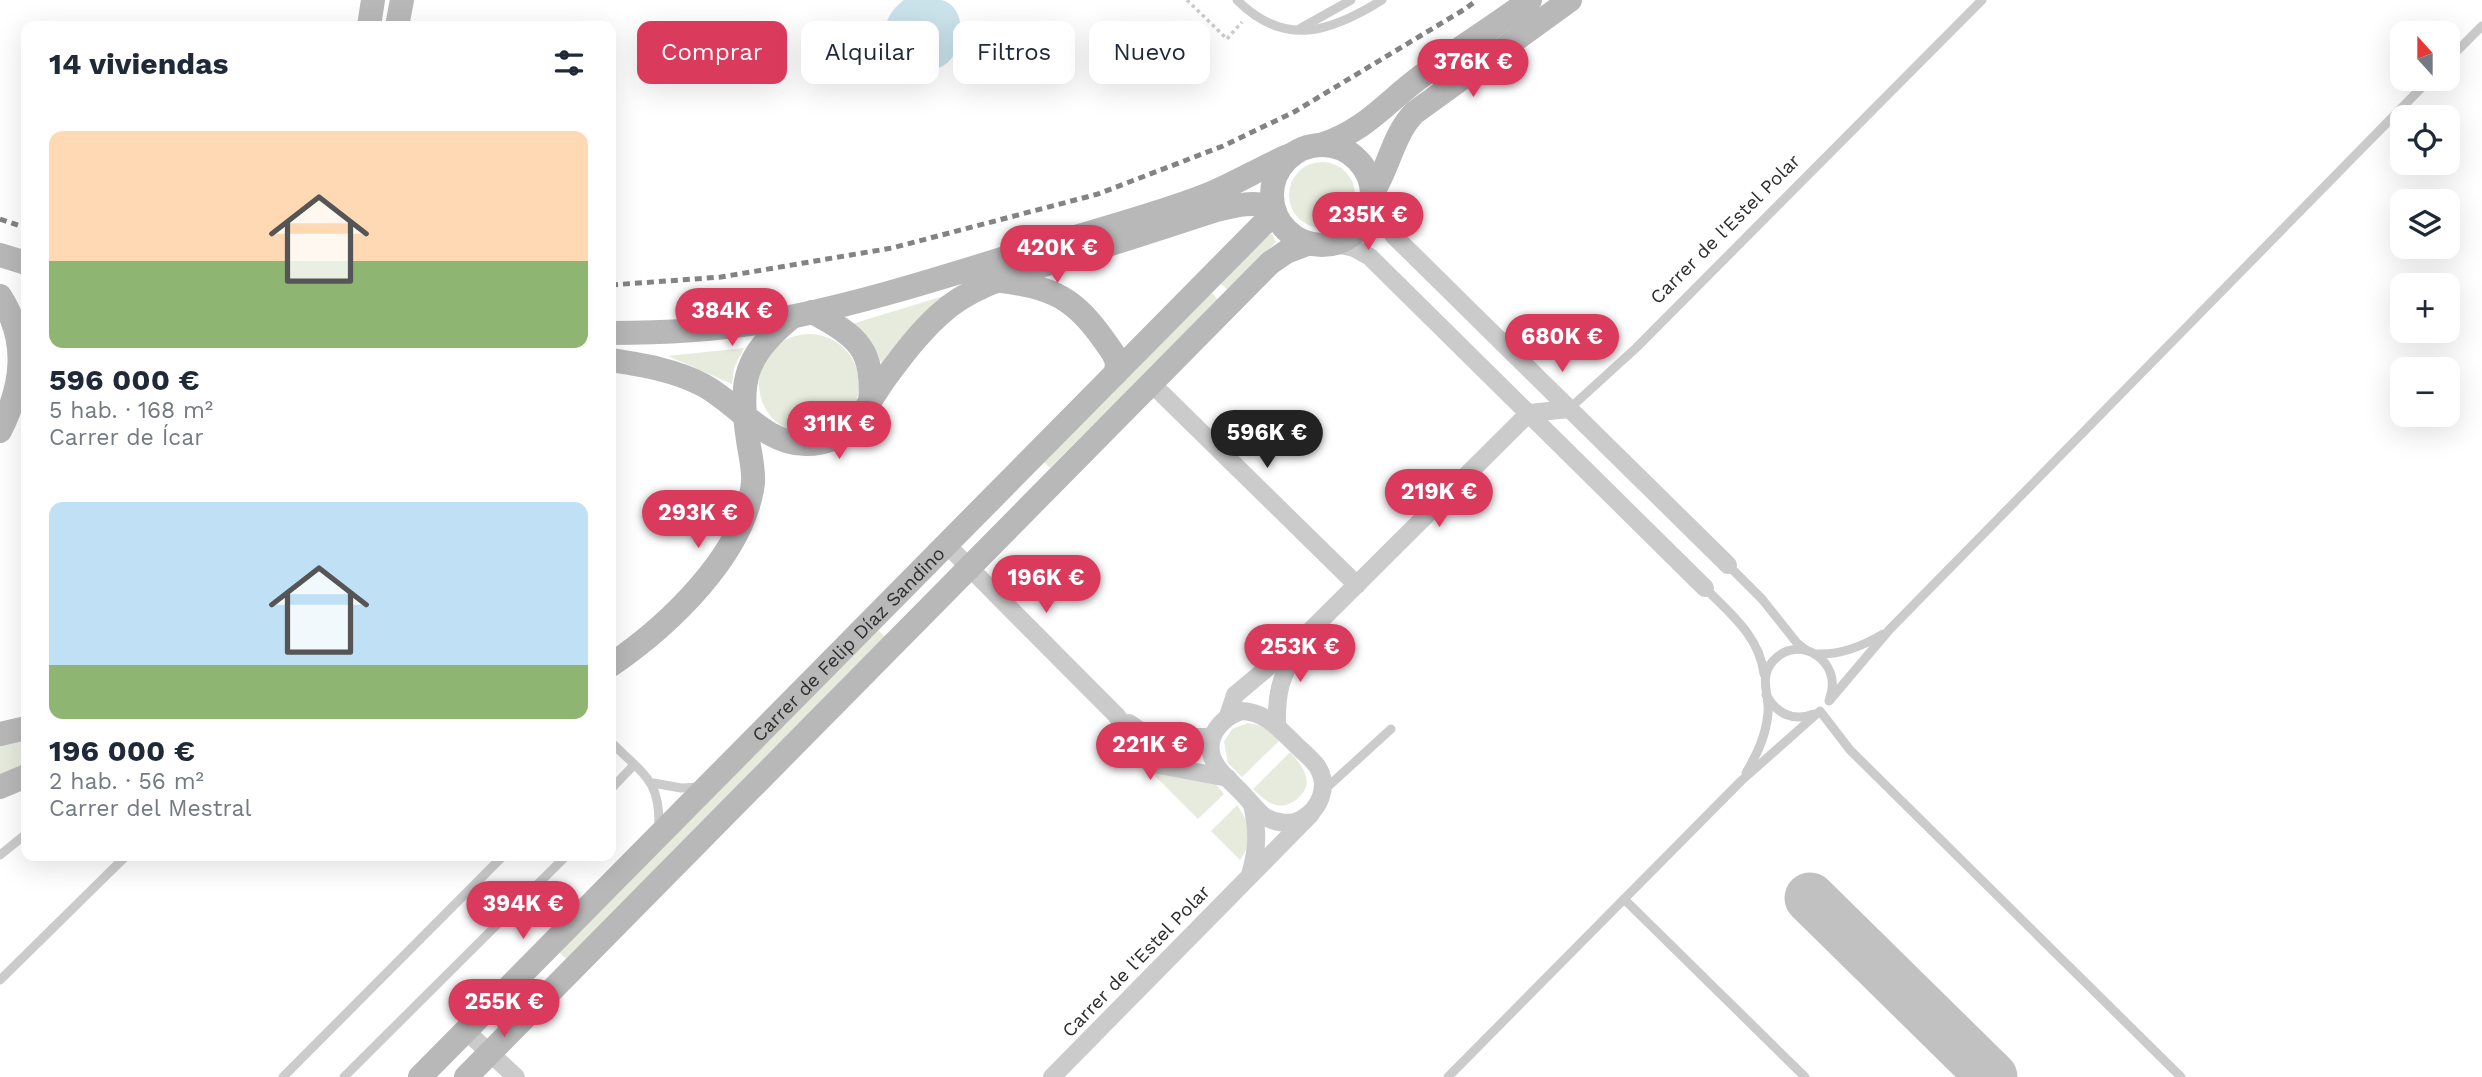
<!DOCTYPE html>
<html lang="es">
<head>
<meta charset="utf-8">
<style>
  :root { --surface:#fff; --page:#f6f6f7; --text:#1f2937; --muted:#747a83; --accent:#da3b5d }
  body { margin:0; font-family:"Work Sans",sans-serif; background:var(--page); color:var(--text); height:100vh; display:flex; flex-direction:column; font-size:26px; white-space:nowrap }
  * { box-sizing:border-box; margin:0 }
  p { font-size:23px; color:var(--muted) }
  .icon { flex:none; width:38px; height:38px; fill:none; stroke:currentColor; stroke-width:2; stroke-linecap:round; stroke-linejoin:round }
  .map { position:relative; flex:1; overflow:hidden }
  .drawer { position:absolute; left:21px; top:21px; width:595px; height:840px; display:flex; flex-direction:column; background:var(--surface); border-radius:14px; box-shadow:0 7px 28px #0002 }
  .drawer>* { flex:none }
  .banner { position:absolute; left:637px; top:21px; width:665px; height:63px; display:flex; gap:14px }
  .needle { width:46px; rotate:339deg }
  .controls { position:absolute; left:2390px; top:21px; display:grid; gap:14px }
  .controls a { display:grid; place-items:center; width:70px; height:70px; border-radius:14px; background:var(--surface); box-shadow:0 7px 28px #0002; font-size:35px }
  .price { position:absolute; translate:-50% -60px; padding:0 16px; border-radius:24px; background:var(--accent); color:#fff; font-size:23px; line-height:46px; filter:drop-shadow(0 2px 4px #0008) }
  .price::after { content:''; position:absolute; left:50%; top:42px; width:21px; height:16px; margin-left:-10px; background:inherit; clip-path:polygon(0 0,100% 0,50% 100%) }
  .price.current { background:#222; color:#fff }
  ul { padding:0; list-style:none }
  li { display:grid; align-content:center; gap:14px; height:371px; padding:0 28px }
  li span { display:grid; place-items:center; height:217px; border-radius:14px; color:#555 }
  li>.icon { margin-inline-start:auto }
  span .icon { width:126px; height:126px; fill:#fffc; stroke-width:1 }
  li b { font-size:30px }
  h2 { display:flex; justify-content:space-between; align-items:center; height:84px; padding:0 28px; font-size:30px }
  .tag { padding:0 24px; border-radius:14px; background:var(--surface); box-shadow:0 7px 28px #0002; font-size:24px; line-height:63px }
  .tag.current { background:var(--accent); color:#fff }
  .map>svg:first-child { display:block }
  .green { fill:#e6ebdd }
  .water { fill:#cae2ea }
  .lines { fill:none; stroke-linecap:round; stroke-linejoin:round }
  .taxiway { stroke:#c1c1c1; stroke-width:51 }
  .path { stroke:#cbcbcb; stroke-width:3.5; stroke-dasharray:3.5 3.5; stroke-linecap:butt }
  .lane { stroke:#cbcbcb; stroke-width:9 }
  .street { stroke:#cbcbcb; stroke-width:18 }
  .secondary { stroke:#b8b8b8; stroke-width:24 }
  .rail { stroke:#838383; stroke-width:5; stroke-dasharray:7 5; stroke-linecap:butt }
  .labels { text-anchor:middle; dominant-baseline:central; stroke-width:7; stroke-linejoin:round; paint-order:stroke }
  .street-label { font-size:19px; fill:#2e2e2e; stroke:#fff }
</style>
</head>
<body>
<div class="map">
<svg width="2482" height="1077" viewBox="0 0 2482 1077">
  <rect width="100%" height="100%" fill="#fff"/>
  <!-- green -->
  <g class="green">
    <circle cx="1322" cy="195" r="33"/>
    <polygon points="1272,234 1276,242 1228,290 1220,283 1267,235"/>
    <polygon points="1211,292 1218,300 1050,468 1043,461"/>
    <polygon points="950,294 882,364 873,347 852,324"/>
    <circle cx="809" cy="384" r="50"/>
    <polygon points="744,348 734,368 732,384 668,356"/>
    <polygon points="878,630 885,637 566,959 559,952"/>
    <polygon points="1248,723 1263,726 1279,741 1242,777 1228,763 1224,742 1232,729"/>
    <polygon points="26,739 26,766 0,776 0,745"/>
    <path d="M1290,752C1303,766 1316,784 1297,799C1290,804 1285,807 1276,805C1267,803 1261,796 1253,789Z"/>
    <polygon points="1151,772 1215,783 1224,794 1198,819"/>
    <path d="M1237,805C1250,823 1254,841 1240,860L1211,831Z"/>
  </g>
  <!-- water -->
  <path class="water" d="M904,0C915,0 930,0 941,0C962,4 965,35 957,50C930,103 849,41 904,0Z"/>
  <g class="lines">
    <!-- taxiway -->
    <polyline class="taxiway" points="1810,898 1992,1077"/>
    <!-- path -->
    <polyline class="path" points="1187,0 1227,39 1242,22"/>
    <!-- lane -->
    <g class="lane">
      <path d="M1237,0C1285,48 1331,32 1382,0"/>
      <polyline points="1301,28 1351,0"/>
      <polyline points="2448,60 2482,26"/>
      <polyline points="1569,409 1636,348 1982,0"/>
      <polyline points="1728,565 1762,599 1797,643 1806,650"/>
      <path d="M1705,588C1730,613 1760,637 1764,674"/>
      <path d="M1817,654C1842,655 1863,646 1883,634"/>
      <path d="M1766,695C1777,714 1793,722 1814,714"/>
      <polyline points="1829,701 1890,629 2430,79"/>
      <path d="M611,748L614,745C644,775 660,780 659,827"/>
      <path d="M1746,773C1757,754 1766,736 1768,713C1770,695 1758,678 1773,661C1799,632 1843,662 1830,697"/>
      <polyline points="653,783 681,788 700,787"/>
      <polyline points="611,789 634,765"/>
      <polyline points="1323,791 1391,729"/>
      <polyline points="0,855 26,834"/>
      <polyline points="1624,899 1805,1077"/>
      <polyline points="0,980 126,856"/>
      <polyline points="283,1077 503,856"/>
      <polyline points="344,1077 566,856"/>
      <polyline points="1448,1077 1741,781 1820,711 1850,750 2181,1077"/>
    </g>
    <!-- street -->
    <g class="street">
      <polyline points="1373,200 1384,222 1394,236 1728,565"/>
      <polyline points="1336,244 1354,248 1370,257 1705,588"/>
      <polyline points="1151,383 1357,585"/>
      <polyline points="947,545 1116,715 1144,752 1159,765 1228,778"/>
      <path d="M1241,711C1266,712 1277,727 1294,743C1301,750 1311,758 1317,766C1330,786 1320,810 1300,820C1290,825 1274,823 1264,816C1256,810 1249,800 1242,793C1234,784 1222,775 1216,765C1201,741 1219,719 1241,711Z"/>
      <polyline points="1228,716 1235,695 1304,637 1529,413 1569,409"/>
      <polyline points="1129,723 1148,736 1171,747 1198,737 1212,737"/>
      <path d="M1277,726C1276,691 1281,677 1298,647"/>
      <path d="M1250,875C1258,847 1258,832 1252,804"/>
      <polyline points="466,1031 516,1077"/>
      <polyline points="1052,1077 1311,814"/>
    </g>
    <!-- secondary -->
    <g class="secondary">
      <polyline points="369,26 373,0"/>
      <polyline points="397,26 402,0"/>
      <circle cx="1322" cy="195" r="50"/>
      <path d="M1321,145C1367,130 1386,102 1423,75C1457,49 1495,26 1530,0"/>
      <path d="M1373,192C1389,167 1393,135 1414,113L1570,0"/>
      <polyline points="0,255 26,263"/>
      <path d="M1002,281C1062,289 1079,303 1113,353L1117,362L1116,373"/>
      <path d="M0,296C29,341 23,385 0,431"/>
      <path d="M812,312C857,336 875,349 870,403"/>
      <path d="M611,333C672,333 735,329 795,316C873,300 949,275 1025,252C1085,233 1148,218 1207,195C1237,183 1263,166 1293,154"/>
      <path d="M611,360C642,365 675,370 703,385C737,403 765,445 807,444C853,443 862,411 884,380C901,357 918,334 939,315C974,282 1025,272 1069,257C1118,242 1167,226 1216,210C1237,205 1253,201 1273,207"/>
      <path d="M611,665C668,626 744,555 753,483C754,469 750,454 748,440C739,381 744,356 791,318"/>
      <polyline points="0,734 26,728"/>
      <polyline points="0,787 26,776"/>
      <path id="s1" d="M420,1077L1275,212"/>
      <polyline points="466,1077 1270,263 1286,252 1307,244"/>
    </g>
    <!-- rail -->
    <g class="rail">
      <polyline points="0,219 26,228"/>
      <polyline points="611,285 721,277 892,248 1098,194 1223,146 1294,112 1465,9 1477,0"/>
    </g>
  </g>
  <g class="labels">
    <!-- street labels -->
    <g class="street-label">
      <text transform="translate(1725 229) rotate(-45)">Carrer de l'Estel Polar</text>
      <text stroke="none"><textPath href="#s1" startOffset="609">Carrer de Felip Díaz Sandino</textPath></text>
      <text transform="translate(1136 961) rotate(-46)">Carrer de l'Estel Polar</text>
    </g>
  </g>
</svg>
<div class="controls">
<a><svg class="needle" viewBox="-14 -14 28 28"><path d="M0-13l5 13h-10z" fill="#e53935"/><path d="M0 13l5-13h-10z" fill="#747a83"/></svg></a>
<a><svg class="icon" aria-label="locate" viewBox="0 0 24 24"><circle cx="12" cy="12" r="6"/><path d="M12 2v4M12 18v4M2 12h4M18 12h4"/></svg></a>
<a><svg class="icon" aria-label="layers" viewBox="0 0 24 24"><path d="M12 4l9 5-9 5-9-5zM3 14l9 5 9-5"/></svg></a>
<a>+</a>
<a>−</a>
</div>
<b class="price" style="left:1473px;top:99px">376K €</b>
<b class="price" style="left:1368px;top:252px">235K €</b>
<b class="price" style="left:1057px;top:285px">420K €</b>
<b class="price" style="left:732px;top:348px">384K €</b>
<b class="price" style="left:1562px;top:374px">680K €</b>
<b class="price" style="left:839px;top:461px">311K €</b>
<b class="price current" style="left:1267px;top:470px">596K €</b>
<b class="price" style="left:1439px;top:529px">219K €</b>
<b class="price" style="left:698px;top:550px">293K €</b>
<b class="price" style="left:1046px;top:615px">196K €</b>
<b class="price" style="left:1300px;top:684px">253K €</b>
<b class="price" style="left:1150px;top:782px">221K €</b>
<b class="price" style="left:523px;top:941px">394K €</b>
<b class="price" style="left:504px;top:1039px">255K €</b>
<div class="banner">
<a class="tag current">Comprar</a>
<a class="tag">Alquilar</a>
<a class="tag">Filtros</a>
<a class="tag">Nuevo</a>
</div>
<section class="drawer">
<h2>14 viviendas<svg class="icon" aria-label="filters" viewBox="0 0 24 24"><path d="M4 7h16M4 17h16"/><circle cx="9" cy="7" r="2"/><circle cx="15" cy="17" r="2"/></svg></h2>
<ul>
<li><span style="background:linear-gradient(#ffd9b3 60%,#8fb573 0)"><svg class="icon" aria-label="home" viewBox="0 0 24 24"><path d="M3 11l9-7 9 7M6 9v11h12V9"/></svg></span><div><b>596 000 €</b><p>5 hab. · 168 m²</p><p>Carrer de Ícar</p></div></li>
<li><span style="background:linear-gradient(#bfe0f5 75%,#8fb573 0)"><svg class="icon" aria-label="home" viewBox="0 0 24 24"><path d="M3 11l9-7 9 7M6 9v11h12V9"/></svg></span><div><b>196 000 €</b><p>2 hab. · 56 m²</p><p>Carrer del Mestral</p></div></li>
</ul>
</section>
</div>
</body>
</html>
